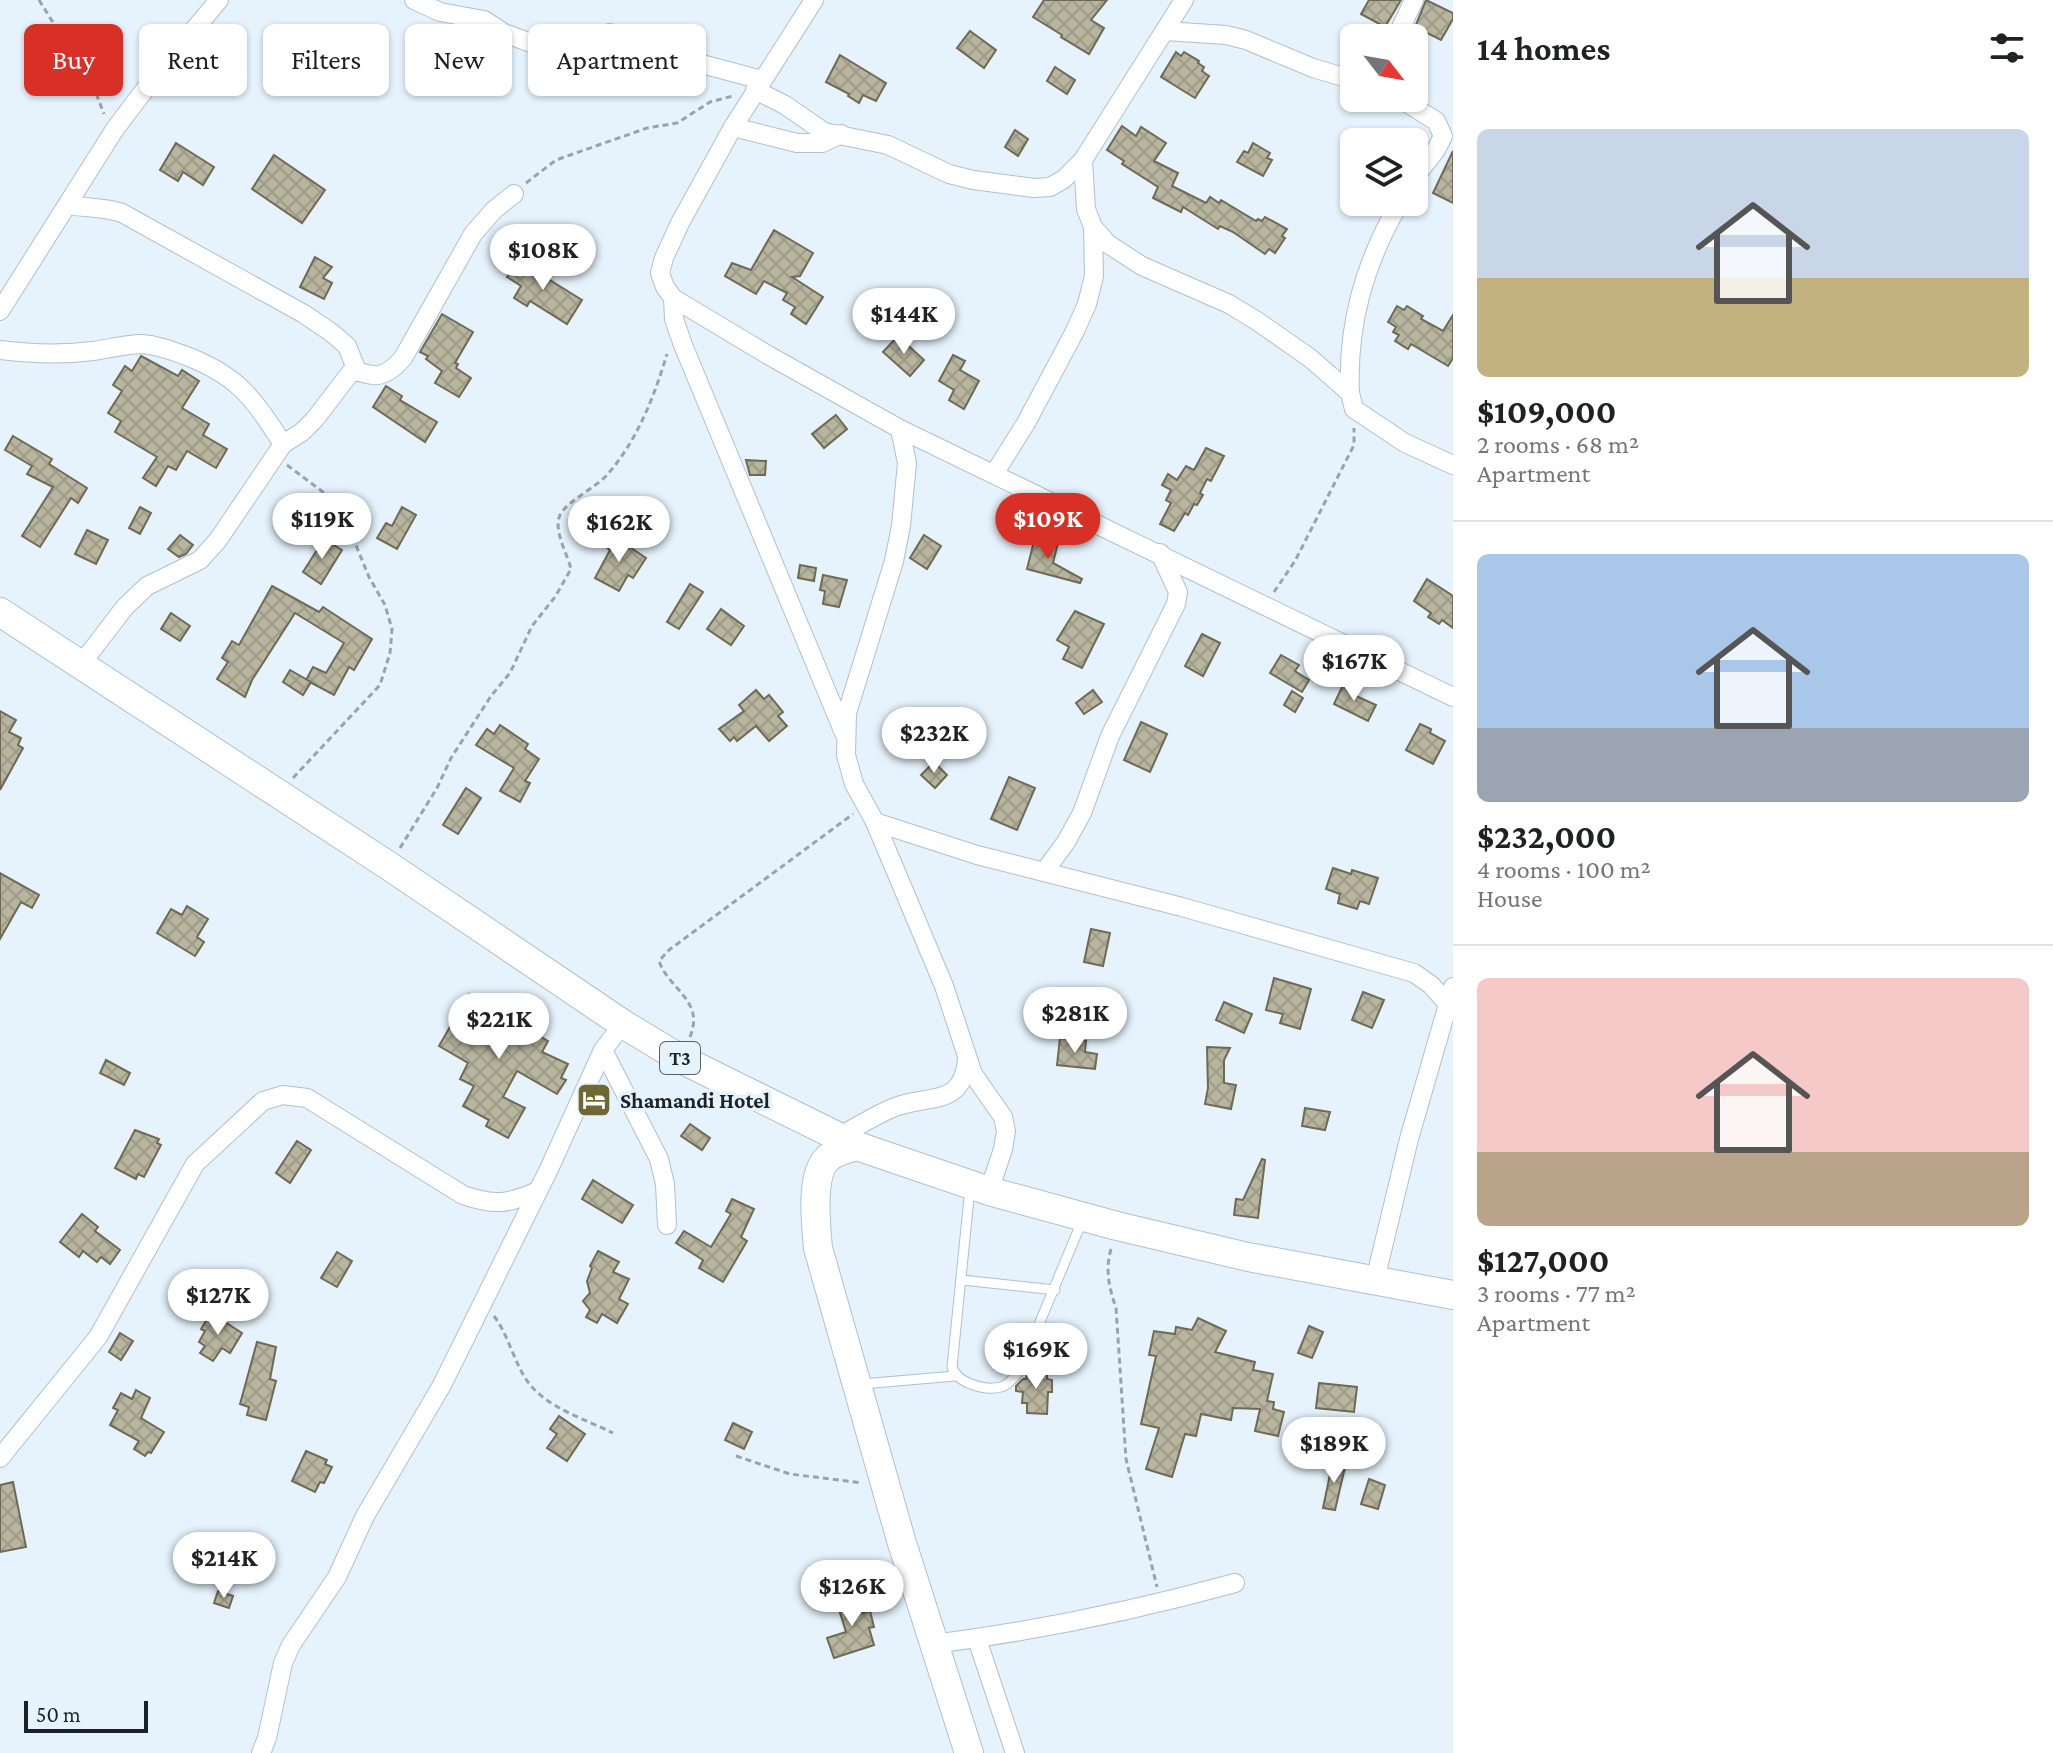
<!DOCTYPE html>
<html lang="en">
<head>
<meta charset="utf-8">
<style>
  :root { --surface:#fff; --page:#f6f6f6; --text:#202124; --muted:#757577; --line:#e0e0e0; --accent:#d93025 }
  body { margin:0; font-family:"Crimson Pro",serif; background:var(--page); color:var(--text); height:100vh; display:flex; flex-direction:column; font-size:30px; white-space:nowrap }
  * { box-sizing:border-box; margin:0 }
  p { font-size:26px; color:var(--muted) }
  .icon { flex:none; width:44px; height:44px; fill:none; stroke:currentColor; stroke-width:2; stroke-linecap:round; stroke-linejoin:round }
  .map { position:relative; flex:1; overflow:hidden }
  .side { display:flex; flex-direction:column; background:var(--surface); width:600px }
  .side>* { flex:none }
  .guide { position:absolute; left:24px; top:24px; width:760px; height:72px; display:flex; gap:16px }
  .needle { width:52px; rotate:121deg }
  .fabs { position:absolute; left:1340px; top:24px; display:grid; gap:16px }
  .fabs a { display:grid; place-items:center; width:88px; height:88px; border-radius:12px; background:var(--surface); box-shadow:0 2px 6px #0004; font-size:40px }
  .scale { position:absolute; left:24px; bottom:20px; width:124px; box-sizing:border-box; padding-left:8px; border:4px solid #1b2328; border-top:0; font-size:22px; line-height:28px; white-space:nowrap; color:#1b2328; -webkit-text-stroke:6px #e6f3fc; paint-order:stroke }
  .price { position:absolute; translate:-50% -68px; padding:0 18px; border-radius:28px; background:#fff; color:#222; font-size:26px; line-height:52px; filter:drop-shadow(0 2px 4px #0008) }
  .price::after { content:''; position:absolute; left:50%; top:48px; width:24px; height:18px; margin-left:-12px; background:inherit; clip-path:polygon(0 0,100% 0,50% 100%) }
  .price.current { background:var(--accent); color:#fff }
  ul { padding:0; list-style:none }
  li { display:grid; align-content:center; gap:16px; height:424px; padding:0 24px }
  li+li { border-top:2px solid var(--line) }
  li span { display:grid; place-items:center; height:248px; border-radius:12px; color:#555 }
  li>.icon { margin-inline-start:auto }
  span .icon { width:144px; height:144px; fill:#fffc; stroke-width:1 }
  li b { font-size:34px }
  h2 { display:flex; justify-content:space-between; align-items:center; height:96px; padding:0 24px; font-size:34px }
  .tag { padding:0 28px; border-radius:12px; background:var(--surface); box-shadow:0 2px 6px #0004; font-size:28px; line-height:72px }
  .tag.current { background:var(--accent); color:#fff }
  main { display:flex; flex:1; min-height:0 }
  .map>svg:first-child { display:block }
  .building { fill:url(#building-cross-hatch); stroke:#6d6a55; stroke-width:2 }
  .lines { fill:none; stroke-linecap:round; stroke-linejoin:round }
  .service-casing { stroke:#adc1d0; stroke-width:11 }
  .minor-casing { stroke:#adc1d0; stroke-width:20 }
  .primary-casing { stroke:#adc1d0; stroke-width:30 }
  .trunk-casing { stroke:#adc1d0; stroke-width:30 }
  .path { stroke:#98a3ab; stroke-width:3; stroke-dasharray:6 4; stroke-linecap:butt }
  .service { stroke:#fff; stroke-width:9 }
  .minor { stroke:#fff; stroke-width:18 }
  .primary { stroke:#fff; stroke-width:28 }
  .trunk { stroke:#fff; stroke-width:28 }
  .labels { text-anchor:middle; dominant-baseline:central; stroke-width:7; stroke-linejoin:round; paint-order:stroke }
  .shield { fill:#e6f3fc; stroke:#586168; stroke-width:2 }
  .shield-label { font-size:20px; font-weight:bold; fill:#1b2328 }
  .poi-label { font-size:22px; font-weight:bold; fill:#1b2328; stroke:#e6f3fc; text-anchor:start }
</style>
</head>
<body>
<main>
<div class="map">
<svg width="1453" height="1753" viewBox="0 0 1453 1753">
  <defs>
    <pattern id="building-cross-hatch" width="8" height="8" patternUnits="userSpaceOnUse" patternTransform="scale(2)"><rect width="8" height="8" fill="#b8b59e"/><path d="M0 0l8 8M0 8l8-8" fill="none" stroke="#9e9b88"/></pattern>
  </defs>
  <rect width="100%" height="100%" fill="#e6f3fc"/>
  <!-- building -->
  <g class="building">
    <polygon points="1044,0 1107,0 1091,20 1104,28 1089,54 1061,37 1062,35 1033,17"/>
    <polygon points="1369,0 1401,0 1385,27 1361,14"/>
    <polygon points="1426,0 1453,13 1453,19 1441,40 1415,27"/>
    <polygon points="970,31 996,50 984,68 957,48"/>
    <polygon points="1176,52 1181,56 1184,52 1199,61 1198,63 1204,67 1202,71 1209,76 1195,98 1161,77"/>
    <polygon points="840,55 886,83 876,101 863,95 859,103 848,96 849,94 826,82"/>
    <polygon points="1055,67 1075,80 1067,94 1047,81"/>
    <polygon points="1122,126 1136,136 1141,127 1166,143 1154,161 1178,173 1172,186 1206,203 1210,197 1219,203 1221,200 1256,221 1258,219 1262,221 1265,217 1287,229 1282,236 1285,238 1275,253 1269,249 1265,254 1233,232 1220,226 1218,229 1183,207 1181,212 1153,198 1158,187 1122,164 1124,161 1107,150"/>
    <polygon points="1015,130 1028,139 1018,156 1005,147"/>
    <polygon points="176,143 214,167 203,185 183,172 178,181 160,170"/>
    <polygon points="1253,143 1270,153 1267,158 1272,160 1263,176 1237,162 1244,151 1248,153"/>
    <polygon points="1453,151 1453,203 1433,193"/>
    <polygon points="274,155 325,190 302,223 252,189"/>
    <polygon points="774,230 813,253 800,276 792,277 823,297 806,324 791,314 795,307 783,300 787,293 764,281 756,294 725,276 732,263 751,270"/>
    <polygon points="315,257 332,267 323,278 332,283 324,299 300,287"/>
    <polygon points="520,258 538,270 537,272 582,300 567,324 530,301 527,306 514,298 521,286 507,277"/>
    <polygon points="1397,306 1404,310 1407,306 1423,316 1421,319 1443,331 1453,315 1453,358 1448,366 1411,344 1408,349 1395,341 1399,335 1393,332 1396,327 1388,322"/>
    <polygon points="442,314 473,332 455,363 458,364 456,368 471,378 459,397 435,383 442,371 426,359 428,356 420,352"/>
    <polygon points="898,336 924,360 910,376 883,352"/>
    <polygon points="953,355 965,361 960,370 979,381 964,409 949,400 954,390 939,381"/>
    <polygon points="141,356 178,376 182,370 199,381 182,408 209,424 203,435 227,449 216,468 187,451 176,470 168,466 156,486 143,478 157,457 115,432 121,421 108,413 122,391 113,385 125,366 132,371"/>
    <polygon points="386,386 402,396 400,400 437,422 425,442 373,407"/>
    <polygon points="836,415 847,429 824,448 812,434"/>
    <polygon points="13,436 52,459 49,464 87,488 78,503 71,498 40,547 22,536 53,487 27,474 32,466 5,450"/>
    <polygon points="1206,448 1224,456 1211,481 1207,479 1200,493 1203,495 1197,505 1194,504 1188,515 1185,513 1174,531 1160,524 1171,503 1166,500 1171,490 1162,485 1168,474 1177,480 1186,466 1194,470"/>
    <polygon points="746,460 766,461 765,475 750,475"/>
    <polygon points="140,507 151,513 140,534 129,528"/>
    <polygon points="402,507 416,515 397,549 377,538 386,523 392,526"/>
    <polygon points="87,530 108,540 96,564 75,554"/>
    <polygon points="180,535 193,545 186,554 179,557 168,549"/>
    <polygon points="612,535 646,558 633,578 628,575 619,591 595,578 610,550 605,546"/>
    <polygon points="924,535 941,546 927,569 910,558"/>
    <polygon points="1035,537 1058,543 1053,563 1082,579 1080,583 1027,569"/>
    <polygon points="324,539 342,550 321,584 303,572"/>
    <polygon points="800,565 816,568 814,581 798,578"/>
    <polygon points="823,575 847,580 839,607 823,604 825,591 820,590"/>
    <polygon points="1427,579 1453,596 1453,628 1442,620 1439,624 1428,617 1431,613 1414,601"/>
    <polygon points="690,584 703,592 679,629 667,622"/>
    <polygon points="272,586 319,612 323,607 372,639 354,670 349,667 334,695 306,680 313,667 326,673 344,643 295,613 252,680 245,697 217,679 228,662 222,658 232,641 239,645"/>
    <polygon points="721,609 744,626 731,645 707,629"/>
    <polygon points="1075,611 1104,624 1082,668 1063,659 1069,647 1057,640"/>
    <polygon points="171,613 190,626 180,641 161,629"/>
    <polygon points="1202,634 1220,643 1203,676 1185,666"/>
    <polygon points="1281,655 1299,665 1295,671 1309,680 1302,692 1270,673"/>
    <polygon points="290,670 311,682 303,695 283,682"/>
    <polygon points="1344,683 1359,690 1356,696 1376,705 1368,721 1334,704"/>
    <polygon points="756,690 764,699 769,695 783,712 778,716 787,726 769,741 756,726 737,741 734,737 730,741 719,729 744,711 739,705"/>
    <polygon points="1093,690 1102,702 1084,714 1076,703"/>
    <polygon points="1292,691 1303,698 1295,712 1284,705"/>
    <polygon points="0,711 16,720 9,732 21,738 18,745 23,748 0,790"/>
    <polygon points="1141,722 1167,734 1150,772 1124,760"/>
    <polygon points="1420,724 1431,729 1430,733 1445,741 1433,764 1406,750"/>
    <polygon points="500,725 528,744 525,749 539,759 525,781 530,783 520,802 500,791 514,768 476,745 487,729 494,734"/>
    <polygon points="934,762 947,775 935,788 921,775"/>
    <polygon points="1009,777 1035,788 1017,830 991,819"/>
    <polygon points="466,788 481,798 458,834 443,825"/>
    <polygon points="1333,868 1351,874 1352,870 1378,878 1369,904 1360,901 1357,909 1338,903 1340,894 1326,889"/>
    <polygon points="0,873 39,895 32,908 21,902 0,939"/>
    <polygon points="187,906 208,919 197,937 204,942 195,956 157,933 171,909 182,915"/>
    <polygon points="1091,929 1110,933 1103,966 1084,962"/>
    <polygon points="1274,978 1311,989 1300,1029 1280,1023 1283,1014 1266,1010"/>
    <polygon points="1363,992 1384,1000 1372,1028 1352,1020"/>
    <polygon points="469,994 548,1041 542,1052 568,1064 561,1078 566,1080 557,1094 517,1071 503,1097 525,1108 508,1138 486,1126 489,1120 463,1106 474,1086 460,1079 468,1063 439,1046"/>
    <polygon points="1224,1002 1252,1014 1244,1033 1216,1020"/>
    <polygon points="1060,1038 1086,1041 1085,1052 1097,1054 1095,1069 1057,1065"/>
    <polygon points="1207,1047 1230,1048 1224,1060 1224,1083 1236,1085 1231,1109 1205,1104 1208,1088"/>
    <polygon points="106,1060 130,1073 124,1085 100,1073"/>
    <polygon points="1305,1108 1330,1112 1325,1130 1302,1126"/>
    <polygon points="690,1124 710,1138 702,1150 681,1136"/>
    <polygon points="135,1130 159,1139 157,1143 161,1145 144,1177 138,1174 136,1179 115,1168"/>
    <polygon points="297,1141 311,1150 290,1183 276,1173"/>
    <polygon points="1262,1159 1265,1160 1258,1218 1234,1215 1236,1199 1243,1200"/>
    <polygon points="593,1180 633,1205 622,1223 582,1199"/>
    <polygon points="732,1199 754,1209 741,1237 747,1241 723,1282 699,1268 703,1260 676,1243 684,1231 711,1247 731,1214 726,1211"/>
    <polygon points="82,1214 98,1227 95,1231 120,1250 110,1264 101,1257 97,1262 83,1251 79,1257 60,1242"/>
    <polygon points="598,1251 619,1262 613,1272 629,1279 619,1299 628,1304 617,1323 602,1314 597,1323 586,1317 590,1310 583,1301 590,1293 587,1281 592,1268 590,1266"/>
    <polygon points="337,1252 352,1261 337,1287 321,1278"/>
    <polygon points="211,1313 242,1333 230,1353 222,1348 213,1361 200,1353 205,1346 199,1342 205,1331 201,1329"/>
    <polygon points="1198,1318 1226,1331 1215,1352 1255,1362 1253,1370 1273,1374 1267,1401 1274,1402 1273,1409 1284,1412 1278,1436 1255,1431 1260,1409 1233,1408 1231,1420 1201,1414 1196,1436 1185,1434 1172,1477 1146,1469 1159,1428 1141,1424 1156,1356 1149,1355 1154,1331 1175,1334 1176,1327 1192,1330"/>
    <polygon points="1309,1326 1323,1332 1312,1358 1298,1353"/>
    <polygon points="120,1333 133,1341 121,1360 109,1352"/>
    <polygon points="257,1342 276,1347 270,1379 276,1381 266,1420 247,1415 249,1407 240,1404"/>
    <polygon points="1028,1369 1047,1370 1047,1379 1052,1380 1052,1392 1048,1392 1047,1414 1027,1413 1027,1403 1022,1403 1023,1392 1016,1391 1016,1386 1023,1379 1026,1379"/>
    <polygon points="1319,1383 1357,1387 1354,1412 1316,1408"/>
    <polygon points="136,1390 150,1398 141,1418 164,1432 151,1453 148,1452 145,1456 134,1449 139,1441 110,1425 118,1410 113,1408 121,1393 132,1399"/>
    <polygon points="559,1416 585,1434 567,1461 547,1448 557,1434 550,1429"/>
    <polygon points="733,1423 752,1432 744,1449 725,1440"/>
    <polygon points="306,1451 327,1460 325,1464 332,1467 324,1483 320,1482 315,1492 292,1481"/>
    <polygon points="1333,1460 1346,1463 1335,1510 1323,1508"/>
    <polygon points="1369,1479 1385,1485 1378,1509 1361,1504"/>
    <polygon points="13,1482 26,1547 0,1552 0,1485"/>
    <polygon points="218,1591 233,1596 229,1608 214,1603"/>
    <polygon points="857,1593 863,1613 870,1611 874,1627 869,1628 874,1645 834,1658 827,1638 846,1632 836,1600"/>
  </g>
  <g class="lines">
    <!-- service casing -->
    <g class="service-casing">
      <g id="service">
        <path d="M970,1188L952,1367C957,1383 984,1391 1001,1387C1009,1385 1015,1376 1020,1370L1082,1221"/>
        <polyline points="962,1280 1055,1290"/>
        <polyline points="862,1384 955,1376"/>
      </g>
    </g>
    <!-- minor casing -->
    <g class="minor-casing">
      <g id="minor">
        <polyline points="414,0 440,12 484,20 504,33 539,46 556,48 610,33 698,63 762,80"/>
        <polyline points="814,0 733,127 680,223 664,258 660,273 665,287 673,298 768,355 900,429 1453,697"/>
        <polyline points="1165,31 1226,35 1246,40 1313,68 1354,80"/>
        <polyline points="1396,38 1414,0"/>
        <polyline points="755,90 785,105 824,132 888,145 949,174 973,180 1034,188 1050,187 1064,179 1083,160 1184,0"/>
        <polyline points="1399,98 1436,121 1443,136 1436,150 1414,178"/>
        <polyline points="733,127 797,143 822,143 841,134"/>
        <polyline points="1083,160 1086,209 1093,227 1108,244 1142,266 1229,304 1257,321 1310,358 1350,393 1354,409 1405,443 1453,465"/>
        <path d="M68,205C86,208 105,207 122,213L304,314L332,333L347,346L357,371"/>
        <polyline points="673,298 674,319 683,345 844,733"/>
        <polyline points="0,311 115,129 155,76 219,0"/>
        <path d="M0,350C31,354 62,355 93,351C109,349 126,344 142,344C157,345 170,350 184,355C239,376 252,397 283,444"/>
        <path d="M1350,393C1347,323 1365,262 1400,202"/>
        <polyline points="900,429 907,463 901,526 894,561 847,713 846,755 854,784 875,822 944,986 973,1074 1003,1117 1006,1131 1003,1149 989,1191"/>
        <polyline points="994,474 1026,423 1075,331 1087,304 1094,276 1093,227"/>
        <path d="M82,663L125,607L147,586L200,560L218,540L283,444L302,432L315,419L351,372C360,371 364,374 373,375C385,377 396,366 403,358L473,234L494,210L514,194"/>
        <polyline points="875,822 977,855 1182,907 1414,973 1431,985 1448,1004"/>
        <polyline points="1044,872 1066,842 1082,813 1110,736 1176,604 1178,592 1160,553"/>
        <polyline points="603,1050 659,1159 665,1184 667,1225"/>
        <path d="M838,1137C857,1127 875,1115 895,1107C928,1094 962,1108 967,1060"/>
        <polyline points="1375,1280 1409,1139 1453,987"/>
        <path d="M0,1458L98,1337L195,1164L263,1101L283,1095L307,1098L463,1195C495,1206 508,1204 538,1191"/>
        <polyline points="977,1639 1015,1753"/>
        <path d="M934,1644C1036,1631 1137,1610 1235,1583"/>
        <polyline points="261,1753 267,1738 283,1663 291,1645 337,1577 365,1516 442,1385 549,1169 603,1050 623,1024"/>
      </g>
    </g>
    <!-- primary casing -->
    <g class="primary-casing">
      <path id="primary" d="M857,1146C847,1149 835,1151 827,1159C810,1176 816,1225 818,1248L901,1540L969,1753"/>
    </g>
    <!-- trunk casing -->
    <g class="trunk-casing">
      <polyline id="trunk" points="0,612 389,866 623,1024 681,1059 857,1146 989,1191 1117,1226 1248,1257 1453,1295"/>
    </g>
    <!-- path -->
    <g class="path">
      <polyline points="39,0 94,88 104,114"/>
      <polyline points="526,183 556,160 647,128 677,123 710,102 733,96"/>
      <polyline points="287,465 339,504 369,577 385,605 392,629 390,653 380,685 292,779"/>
      <polyline points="1274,592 1295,561 1354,445 1354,428"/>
      <path d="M400,848L437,788L451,758L491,696L510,673L532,626L555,597L571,569C567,553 553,530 560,515C566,502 595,488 607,475C637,441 654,397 667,354"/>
      <path d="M690,1037C705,1000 669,990 659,961L669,950L853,814"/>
      <path d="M1111,1249C1105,1271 1109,1287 1116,1308L1126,1459L1157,1587"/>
      <path d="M494,1316C509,1336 515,1365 528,1382C547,1408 585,1419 613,1433"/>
      <polyline points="736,1456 790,1474 862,1483"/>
    </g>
    <!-- service -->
    <use href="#service" class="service"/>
    <!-- minor -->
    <use href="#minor" class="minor"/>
    <!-- primary -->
    <use href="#primary" class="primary"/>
    <!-- trunk -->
    <use href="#trunk" class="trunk"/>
  </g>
  <!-- icons -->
  <defs>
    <g id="hotel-square" transform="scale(1.8)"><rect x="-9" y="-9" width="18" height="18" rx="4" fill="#706834" stroke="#e6f3fc"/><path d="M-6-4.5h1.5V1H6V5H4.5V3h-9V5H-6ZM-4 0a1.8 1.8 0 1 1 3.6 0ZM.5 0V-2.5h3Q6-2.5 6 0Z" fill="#fff"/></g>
  </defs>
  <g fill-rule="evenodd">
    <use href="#hotel-square" x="594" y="1100"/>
  </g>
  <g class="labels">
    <!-- shield labels -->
    <rect class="shield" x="660" y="1042" width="40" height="32" rx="6"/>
    <g class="shield-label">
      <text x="680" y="1058">T3</text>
    </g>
    <!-- poi labels -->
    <g class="poi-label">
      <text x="620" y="1100">Shamandi Hotel</text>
    </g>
  </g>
</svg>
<div class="fabs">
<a><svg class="needle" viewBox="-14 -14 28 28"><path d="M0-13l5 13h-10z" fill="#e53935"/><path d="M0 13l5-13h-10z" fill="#757577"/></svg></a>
<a><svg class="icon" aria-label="layers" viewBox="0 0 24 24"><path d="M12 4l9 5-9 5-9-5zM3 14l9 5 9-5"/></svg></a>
</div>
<div class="scale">50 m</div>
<b class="price" style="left:543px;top:292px">$108K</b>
<b class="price" style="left:904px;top:356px">$144K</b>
<b class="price" style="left:322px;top:561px">$119K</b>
<b class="price current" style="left:1048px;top:561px">$109K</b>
<b class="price" style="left:619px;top:564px">$162K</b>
<b class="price" style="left:1354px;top:703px">$167K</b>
<b class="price" style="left:934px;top:775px">$232K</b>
<b class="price" style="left:1075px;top:1055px">$281K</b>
<b class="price" style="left:499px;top:1061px">$221K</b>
<b class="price" style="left:218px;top:1337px">$127K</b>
<b class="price" style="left:1036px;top:1391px">$169K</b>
<b class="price" style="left:1334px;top:1485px">$189K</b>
<b class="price" style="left:224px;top:1600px">$214K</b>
<b class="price" style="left:852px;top:1628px">$126K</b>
<div class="guide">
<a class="tag current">Buy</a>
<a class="tag">Rent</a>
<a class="tag">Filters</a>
<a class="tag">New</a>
<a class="tag">Apartment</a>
</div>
</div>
<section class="side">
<h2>14 homes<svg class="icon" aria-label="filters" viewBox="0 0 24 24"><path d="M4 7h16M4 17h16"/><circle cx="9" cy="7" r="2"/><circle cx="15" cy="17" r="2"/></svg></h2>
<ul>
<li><span style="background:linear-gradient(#c9d6e8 60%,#c2b280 0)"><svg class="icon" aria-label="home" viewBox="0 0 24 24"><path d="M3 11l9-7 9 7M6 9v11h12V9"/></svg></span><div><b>$109,000</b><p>2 rooms · 68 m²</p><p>Apartment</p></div></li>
<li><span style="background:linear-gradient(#a9c7e8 70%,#9aa5b1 0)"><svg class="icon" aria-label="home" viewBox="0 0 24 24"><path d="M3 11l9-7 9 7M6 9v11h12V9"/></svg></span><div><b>$232,000</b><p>4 rooms · 100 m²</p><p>House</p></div></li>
<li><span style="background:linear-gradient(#f6c9c9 70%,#b9a48a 0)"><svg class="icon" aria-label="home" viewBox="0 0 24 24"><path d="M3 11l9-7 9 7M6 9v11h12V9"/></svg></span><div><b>$127,000</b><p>3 rooms · 77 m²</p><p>Apartment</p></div></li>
</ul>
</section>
</main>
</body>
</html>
